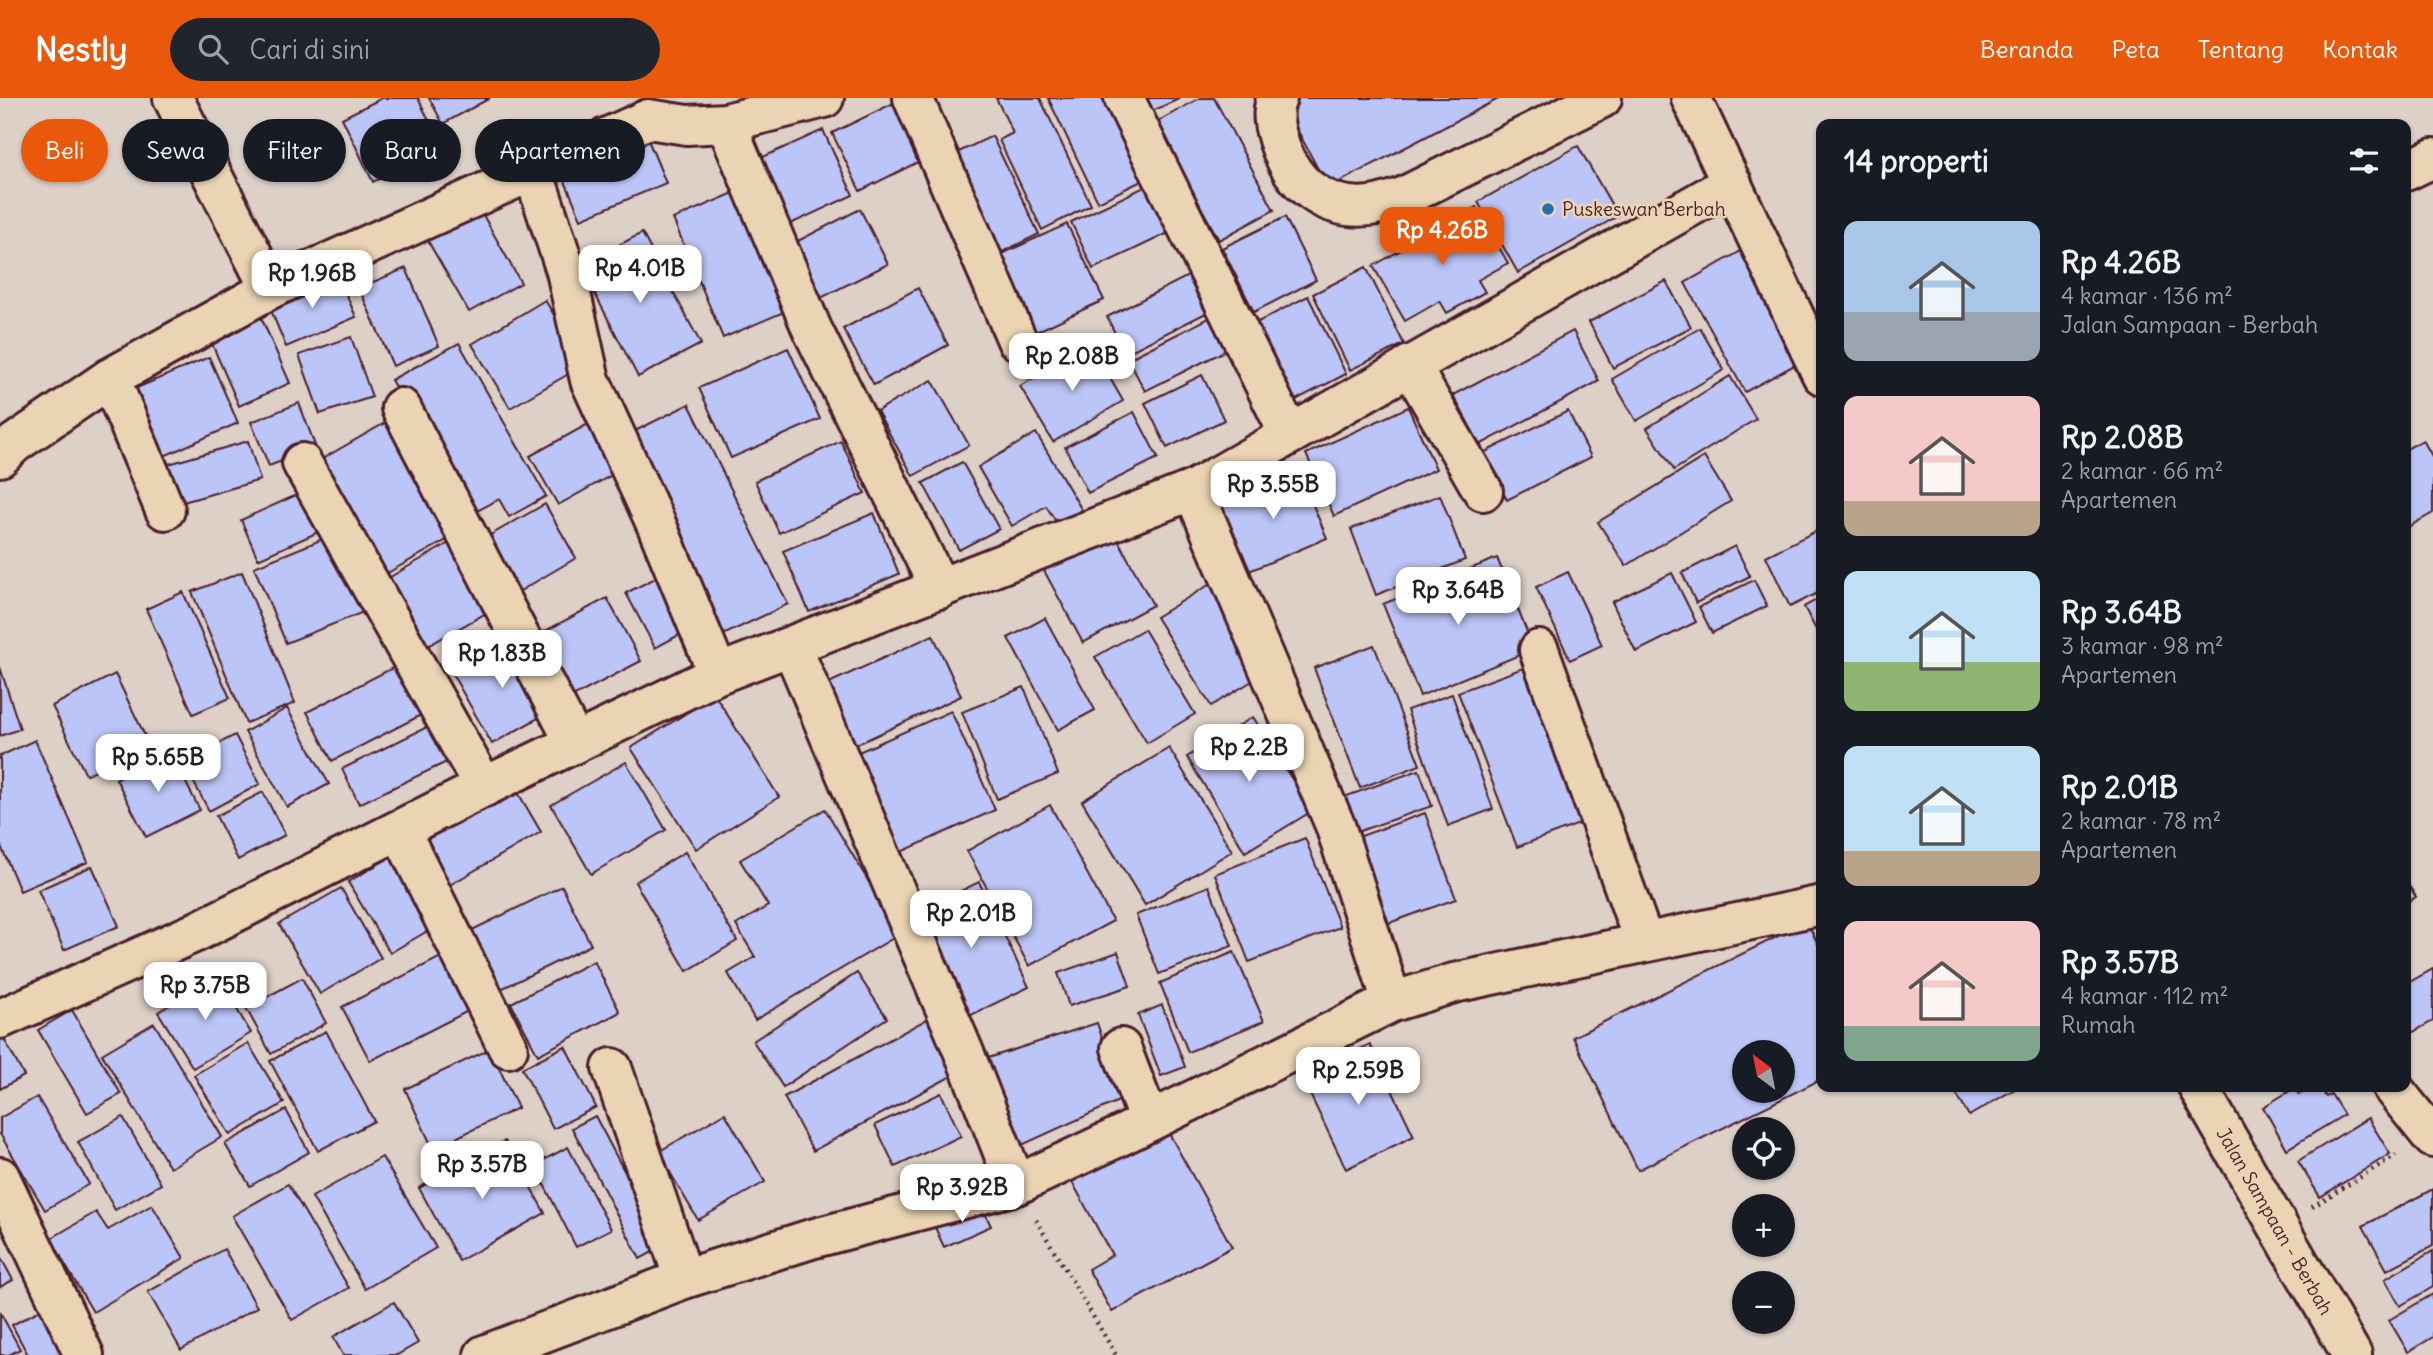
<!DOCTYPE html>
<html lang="id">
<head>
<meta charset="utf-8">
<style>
  :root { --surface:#171b24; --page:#20242c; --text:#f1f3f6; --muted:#9ea1a6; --accent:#ea580c }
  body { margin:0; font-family:Delius,sans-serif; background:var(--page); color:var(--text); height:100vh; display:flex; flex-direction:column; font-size:26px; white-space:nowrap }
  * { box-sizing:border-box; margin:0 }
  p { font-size:23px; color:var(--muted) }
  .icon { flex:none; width:38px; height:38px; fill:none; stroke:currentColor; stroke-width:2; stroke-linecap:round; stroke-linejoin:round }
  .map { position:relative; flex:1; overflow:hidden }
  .sheet { position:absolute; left:1816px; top:21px; width:595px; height:973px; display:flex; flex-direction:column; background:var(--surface); border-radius:14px; box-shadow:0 2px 5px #0004 }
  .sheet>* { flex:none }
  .top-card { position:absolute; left:21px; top:21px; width:665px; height:63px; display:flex; gap:14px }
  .needle { width:46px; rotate:328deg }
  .fabs { position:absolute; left:1732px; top:942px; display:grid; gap:14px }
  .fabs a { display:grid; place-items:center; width:63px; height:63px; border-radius:50%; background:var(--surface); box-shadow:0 2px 5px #0004; font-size:35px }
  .price { position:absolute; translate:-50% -60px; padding:0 16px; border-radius:14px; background:#fff; color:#222; font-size:23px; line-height:46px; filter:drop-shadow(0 2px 4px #0008) }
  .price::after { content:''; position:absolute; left:50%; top:42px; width:21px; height:16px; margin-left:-10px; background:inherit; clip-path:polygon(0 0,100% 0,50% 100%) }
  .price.on { background:var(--accent); color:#fff }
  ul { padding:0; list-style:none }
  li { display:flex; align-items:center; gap:21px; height:175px; padding:0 28px }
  li span { display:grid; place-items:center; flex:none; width:196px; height:140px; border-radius:14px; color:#555 }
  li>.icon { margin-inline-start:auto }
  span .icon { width:84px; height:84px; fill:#fffc; stroke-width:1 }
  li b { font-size:30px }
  h2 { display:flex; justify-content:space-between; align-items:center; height:84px; padding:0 28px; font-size:30px }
  .chip { padding:0 24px; border-radius:32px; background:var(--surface); box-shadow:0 2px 5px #0004; font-size:24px; line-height:63px }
  .chip.on { background:var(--accent); color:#fff }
  header { display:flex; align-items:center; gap:42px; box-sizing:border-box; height:98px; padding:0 35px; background:var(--accent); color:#fff }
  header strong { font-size:33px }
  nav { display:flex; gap:38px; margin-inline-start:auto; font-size:24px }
  .search { width:490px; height:63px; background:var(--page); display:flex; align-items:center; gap:18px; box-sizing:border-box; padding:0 24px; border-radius:38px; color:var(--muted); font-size:26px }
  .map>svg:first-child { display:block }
  .building { fill:#bcc5f7; stroke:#4a1f2b; stroke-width:2; fill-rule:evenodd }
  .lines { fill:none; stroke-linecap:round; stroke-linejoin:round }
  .minor-casing { stroke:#4a1f2b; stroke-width:44 }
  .major-casing { stroke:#4a1f2b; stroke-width:44 }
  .path { stroke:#4a1f2b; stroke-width:4.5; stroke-dasharray:2 5; stroke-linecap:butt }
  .minor { stroke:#ead4b3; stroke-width:38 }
  .major { stroke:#ead4b3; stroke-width:38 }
  .poi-dot { fill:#1f6fb2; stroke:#ead4b3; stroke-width:2.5 }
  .labels { text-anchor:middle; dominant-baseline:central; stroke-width:5; stroke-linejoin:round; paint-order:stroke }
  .poi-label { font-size:19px; fill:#4a1f2b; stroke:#ead4b3; text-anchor:start }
  .street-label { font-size:19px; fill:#4a1f2b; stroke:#ead4b3 }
</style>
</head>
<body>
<header>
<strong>Nestly</strong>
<div class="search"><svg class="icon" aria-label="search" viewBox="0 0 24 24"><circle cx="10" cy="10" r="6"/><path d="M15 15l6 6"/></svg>Cari di sini</div>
<nav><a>Beranda</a><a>Peta</a><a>Tentang</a><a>Kontak</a></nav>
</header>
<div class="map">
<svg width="2433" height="1257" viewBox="0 0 2433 1257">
  <rect width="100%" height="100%" fill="#dcd0c7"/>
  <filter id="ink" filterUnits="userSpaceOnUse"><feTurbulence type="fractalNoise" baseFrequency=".0143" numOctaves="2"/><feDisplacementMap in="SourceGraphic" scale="14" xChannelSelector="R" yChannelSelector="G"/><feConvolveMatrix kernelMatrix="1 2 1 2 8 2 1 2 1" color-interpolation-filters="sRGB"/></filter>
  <g filter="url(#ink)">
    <!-- building -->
    <g class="building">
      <polygon points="382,0 418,0 442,49 373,84 342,20"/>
      <polygon points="429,0 490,0 443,26"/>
      <polygon points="904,0 934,56 860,93 832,35"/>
      <polygon points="996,0 1040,0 1091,107 1042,132 999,42 1013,35"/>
      <polygon points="1048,0 1108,0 1150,79 1098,104"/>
      <polygon points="1141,0 1181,0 1148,15"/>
      <polygon points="1200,0 1214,0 1274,112 1219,142 1155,25"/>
      <polygon points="1282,0 1500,0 1328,90 1281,1"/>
      <polygon points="644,32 666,85 581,121 559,69"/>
      <polygon points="823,32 853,97 784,129 754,63"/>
      <polygon points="992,38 1039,136 994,158 946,60"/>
      <polygon points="1578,48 1618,118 1518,175 1478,104"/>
      <polygon points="1155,84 1177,131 1093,171 1071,124"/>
      <polygon points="743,91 793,210 723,240 673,121"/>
      <polygon points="478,108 521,185 469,214 425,138"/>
      <polygon points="1476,109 1508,165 1478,182 1485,194 1447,215 1440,203 1405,223 1373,168"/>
      <polygon points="860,111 888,166 817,202 790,147"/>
      <polygon points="1285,119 1316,182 1254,214 1222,150"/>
      <polygon points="1067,126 1104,202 1027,238 991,161"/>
      <polygon points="642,135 701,246 638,279 580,167"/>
      <polygon points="1741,153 1802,263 1745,294 1685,185"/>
      <polygon points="1366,169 1404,246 1350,272 1313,196"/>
      <polygon points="406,170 439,248 393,268 359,190"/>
      <polygon points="337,175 356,219 286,249 268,205"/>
      <polygon points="1188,178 1206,215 1125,256 1107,219"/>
      <polygon points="1666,183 1691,229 1613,270 1589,224"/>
      <polygon points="918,190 948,247 874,287 843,231"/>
      <polygon points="1308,198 1346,276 1294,303 1256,225"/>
      <polygon points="545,202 584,267 510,310 472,246"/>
      <polygon points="256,208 290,285 239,308 205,230"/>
      <polygon points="1211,219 1227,252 1145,293 1128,261"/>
      <polygon points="1700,230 1724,272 1636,323 1612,281"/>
      <polygon points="1573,233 1599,283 1480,347 1453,297"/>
      <polygon points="351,239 372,299 320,316 299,257"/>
      <polygon points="459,245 546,398 509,419 499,401 468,418 391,282"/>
      <polygon points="1091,247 1123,303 1053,344 1020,288"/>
      <polygon points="788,250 820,321 731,360 699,290"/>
      <polygon points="209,259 238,325 162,359 132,292"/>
      <polygon points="1202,277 1224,322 1167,350 1145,305"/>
      <polygon points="1730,278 1756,321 1674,372 1647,330"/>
      <polygon points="932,282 969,347 913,378 877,313"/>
      <polygon points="299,305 316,350 269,368 251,324"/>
      <polygon points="689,306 788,506 717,540 619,341"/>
      <polygon points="1408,309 1436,371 1334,418 1306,356"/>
      <polygon points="1568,313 1591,359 1507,402 1483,355"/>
      <polygon points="1134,314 1158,360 1088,395 1065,349"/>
      <polygon points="399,317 461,434 373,483 308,369"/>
      <polygon points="599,320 626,369 558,407 530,358"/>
      <polygon points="1036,335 1083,414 1059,428 1046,408 1012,428 978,369"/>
      <polygon points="2423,342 2433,360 2433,415 2406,430 2406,351"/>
      <polygon points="248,343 260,382 173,407 162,368"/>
      <polygon points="841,343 865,395 779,435 755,383"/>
      <polygon points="1704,359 1731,403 1626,468 1598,424"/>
      <polygon points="962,364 999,431 959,452 923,385"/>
      <polygon points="1298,372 1327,440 1247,474 1219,406"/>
      <polygon points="305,393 323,432 258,461 241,422"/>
      <polygon points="1440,397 1465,462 1376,497 1351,431"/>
      <polygon points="545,406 576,460 520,493 487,439"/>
      <polygon points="874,415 899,476 809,514 783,453"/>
      <polygon points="1111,429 1153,507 1083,545 1041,467"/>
      <polygon points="1822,430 1822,493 1790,509 1766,458"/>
      <polygon points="335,436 366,513 286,545 254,469"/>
      <polygon points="463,437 502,506 417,554 378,486"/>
      <polygon points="1735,448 1750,478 1696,505 1682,475"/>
      <polygon points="1497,460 1534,551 1420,598 1383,506"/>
      <polygon points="242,474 295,605 246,625 192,494"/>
      <polygon points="667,474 696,528 655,550 626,495"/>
      <polygon points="1568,474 1602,547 1570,562 1536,489"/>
      <polygon points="1672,475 1696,524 1636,554 1612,504"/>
      <polygon points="1754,482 1767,508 1712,535 1699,509"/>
      <polygon points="1212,485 1267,574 1211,608 1156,519"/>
      <polygon points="183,494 230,600 193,616 146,511"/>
      <polygon points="1822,499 1822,543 1804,509"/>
      <polygon points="607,500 641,563 569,601 536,538"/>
      <polygon points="1045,520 1095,612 1058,632 1008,540"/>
      <polygon points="1144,531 1195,616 1147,645 1095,559"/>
      <polygon points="933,537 961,598 847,651 818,590"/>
      <polygon points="513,538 554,611 492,646 450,572"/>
      <polygon points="1374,547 1420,667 1360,690 1314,570"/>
      <polygon points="402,565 427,614 332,663 307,614"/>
      <polygon points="0,569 20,631 0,638"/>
      <polygon points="1523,570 1582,725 1517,749 1458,594"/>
      <polygon points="115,576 149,646 86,677 52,608"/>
      <polygon points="1024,589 1058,676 997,701 962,614"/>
      <polygon points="1452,596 1493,711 1448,728 1407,612"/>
      <polygon points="715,597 779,699 696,751 631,650"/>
      <polygon points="287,610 329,686 287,709 245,634"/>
      <polygon points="951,613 995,712 899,755 854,656"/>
      <polygon points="1253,619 1312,713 1245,754 1187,659"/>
      <polygon points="435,625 453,661 359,706 342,671"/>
      <polygon points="235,637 260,686 209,713 183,664"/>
      <polygon points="35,642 88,764 20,793 0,746 0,658"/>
      <polygon points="1169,650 1232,753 1145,807 1082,703"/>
      <polygon points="170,654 200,712 146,739 116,681"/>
      <polygon points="626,664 666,732 591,776 551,707"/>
      <polygon points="1419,672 1432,708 1345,738 1333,703"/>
      <polygon points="510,681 541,734 448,788 418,735"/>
      <polygon points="263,694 285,737 238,762 216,718"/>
      <polygon points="1050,707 1113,823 1029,868 967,753"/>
      <polygon points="825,711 900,836 755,922 728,875 755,859 736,827 768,808 740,762"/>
      <polygon points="1425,715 1456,801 1378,829 1347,743"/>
      <polygon points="1305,740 1340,829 1249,864 1215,776"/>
      <polygon points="685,754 737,843 687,873 635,784"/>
      <polygon points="394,757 436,828 390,855 348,784"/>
      <polygon points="92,768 119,828 64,852 38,792"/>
      <polygon points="2406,783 2416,799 2406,805"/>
      <polygon points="979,784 1029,889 963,921 913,816"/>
      <polygon points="562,788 591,847 497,893 468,834"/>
      <polygon points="1209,788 1232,848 1159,876 1136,817"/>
      <polygon points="341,790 381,860 320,896 279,826"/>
      <path d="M1807,824L1822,854V981L1638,1072L1573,939ZM1745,954H1783V992H1745Z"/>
      <polygon points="1118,854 1130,888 1069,908 1058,875"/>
      <polygon points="1234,854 1264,923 1188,954 1160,885"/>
      <polygon points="443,858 470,912 370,963 342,909"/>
      <polygon points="594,863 620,914 538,957 511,905"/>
      <polygon points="2433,871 2433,923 2406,938 2406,886"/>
      <polygon points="857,875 887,920 783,989 753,943"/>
      <polygon points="217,878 251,935 193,970 158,914"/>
      <polygon points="302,880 326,925 271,956 246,910"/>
      <polygon points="1162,907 1185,969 1161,978 1138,917"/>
      <polygon points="72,912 121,996 87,1015 38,932"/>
      <polygon points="929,920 959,974 813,1053 784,999"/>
      <polygon points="154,925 222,1039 170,1070 102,956"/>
      <polygon points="1097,925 1123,1001 1011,1052 979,963"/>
      <polygon points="326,933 374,1023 318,1053 270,963"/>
      <polygon points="2,937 24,978 0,991 0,938"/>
      <polygon points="248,945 284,1005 230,1037 194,977"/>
      <polygon points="1370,946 1414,1038 1346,1071 1302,980"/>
      <polygon points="565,948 596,1009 553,1031 522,970"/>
      <polygon points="490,951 518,1010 433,1051 405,991"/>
      <polygon points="1952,989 2018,989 1969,1018"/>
      <polygon points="2313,989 2320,989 2326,999 2331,996 2344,1017 2287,1051 2263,1009 2295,990 2299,997"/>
      <polygon points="941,995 961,1038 895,1069 875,1027"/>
      <polygon points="37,999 89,1086 45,1112 0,1036 0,1020"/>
      <polygon points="286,1012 309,1054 250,1088 225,1046"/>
      <polygon points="725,1015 765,1084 698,1122 658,1054"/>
      <polygon points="595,1018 664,1148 640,1161 572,1030"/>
      <polygon points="123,1019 161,1086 115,1112 78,1044"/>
      <polygon points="2368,1020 2390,1056 2320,1099 2298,1063"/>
      <polygon points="1165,1028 1232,1149 1112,1214 1088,1171 1112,1157 1070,1080"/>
      <polygon points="505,1043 545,1115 459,1163 419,1090"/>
      <polygon points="568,1049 611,1131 576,1149 534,1067"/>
      <polygon points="382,1059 436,1150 365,1191 312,1099"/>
      <polygon points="288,1086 349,1190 292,1222 232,1118"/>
      <polygon points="2433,1091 2433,1148 2387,1172 2363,1128"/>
      <polygon points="980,1104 991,1128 944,1149 933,1125"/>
      <polygon points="152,1107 184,1160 93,1214 50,1141 96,1114 108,1132"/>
      <polygon points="224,1151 257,1209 181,1252 148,1194"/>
      <polygon points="2433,1153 2433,1189 2400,1208 2385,1181"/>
      <polygon points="0,1158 13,1182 0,1189"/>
      <polygon points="2433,1196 2433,1239 2408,1254 2389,1222"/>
      <polygon points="394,1204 418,1245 397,1257 343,1257 333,1239"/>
      <polygon points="49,1207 76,1257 28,1257 12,1227"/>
      <polygon points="0,1214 20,1251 9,1257 0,1257"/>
    </g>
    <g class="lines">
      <!-- minor casing -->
      <g class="minor-casing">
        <g id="minor">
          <polyline points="173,0 270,191"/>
          <polyline points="913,0 1017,242"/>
          <polyline points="1124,0 1289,336"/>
          <path d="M1277,0C1270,15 1275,33 1280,47C1293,87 1326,113 1370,108C1380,107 1391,103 1401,100L1602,0"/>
          <polyline points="726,25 812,231 940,491"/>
          <polyline points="533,73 566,173 590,282 657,428 718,576"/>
          <polyline points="2406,73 2433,60"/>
          <polyline points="1410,267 1483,393"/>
          <polyline points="110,280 165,412"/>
          <polyline points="401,310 575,645"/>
          <polyline points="0,359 15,345 110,280 270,191 648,21 687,27 726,25 824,0"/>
          <polyline points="302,365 484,689"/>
          <polyline points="1193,392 1335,727 1392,904"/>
          <polyline points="792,549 965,957 1016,1087"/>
          <polyline points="1539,552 1644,844"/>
          <polyline points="400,732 508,950"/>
          <polyline points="0,921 194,835 484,689 718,576 1193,392 1732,85"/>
          <polyline points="1121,950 1149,1023"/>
          <polyline points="612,970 684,1181"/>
          <polyline points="2392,989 2433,1040"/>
          <polyline points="0,1079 84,1257"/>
          <polyline points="484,1257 684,1181 811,1141 1016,1087 1116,1040 1392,904 1454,885 1822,807"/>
        </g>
      </g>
      <!-- major casing -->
      <g class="major-casing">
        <g id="major">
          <polyline points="1691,0 1822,277"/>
          <polyline points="2198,989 2352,1257"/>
        </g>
      </g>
      <!-- path -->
      <g class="path">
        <polyline points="2312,1109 2396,1057"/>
        <polyline points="1036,1122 1116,1257"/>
      </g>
      <!-- minor -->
      <use href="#minor" class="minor"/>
      <!-- major -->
      <use href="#major" class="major"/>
    </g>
  </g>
  <!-- markers -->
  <circle class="poi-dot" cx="1548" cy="111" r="7"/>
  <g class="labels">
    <!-- poi labels -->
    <g class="poi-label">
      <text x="1562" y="111">Puskeswan Berbah</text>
    </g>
    <!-- street labels -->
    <g class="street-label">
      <text transform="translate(2275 1123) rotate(60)">Jalan Sampaan - Berbah</text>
    </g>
  </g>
</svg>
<div class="fabs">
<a><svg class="needle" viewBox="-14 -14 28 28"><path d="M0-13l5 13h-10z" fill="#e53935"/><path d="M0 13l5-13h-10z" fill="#9ea1a6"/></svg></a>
<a><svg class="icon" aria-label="locate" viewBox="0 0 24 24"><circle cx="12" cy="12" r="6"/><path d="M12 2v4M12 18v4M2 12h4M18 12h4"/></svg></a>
<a>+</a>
<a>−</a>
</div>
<b class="price on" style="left:1442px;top:169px">Rp 4.26B</b>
<b class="price" style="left:640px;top:207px">Rp 4.01B</b>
<b class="price" style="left:312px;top:212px">Rp 1.96B</b>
<b class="price" style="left:1072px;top:295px">Rp 2.08B</b>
<b class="price" style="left:1273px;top:423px">Rp 3.55B</b>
<b class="price" style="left:1458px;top:529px">Rp 3.64B</b>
<b class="price" style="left:502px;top:592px">Rp 1.83B</b>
<b class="price" style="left:1249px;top:686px">Rp 2.2B</b>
<b class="price" style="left:158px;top:696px">Rp 5.65B</b>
<b class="price" style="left:971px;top:852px">Rp 2.01B</b>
<b class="price" style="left:205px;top:924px">Rp 3.75B</b>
<b class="price" style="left:1358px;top:1009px">Rp 2.59B</b>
<b class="price" style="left:482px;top:1103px">Rp 3.57B</b>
<b class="price" style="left:962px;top:1126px">Rp 3.92B</b>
<div class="top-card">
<a class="chip on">Beli</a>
<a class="chip">Sewa</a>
<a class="chip">Filter</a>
<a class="chip">Baru</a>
<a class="chip">Apartemen</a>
</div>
<section class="sheet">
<h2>14 properti<svg class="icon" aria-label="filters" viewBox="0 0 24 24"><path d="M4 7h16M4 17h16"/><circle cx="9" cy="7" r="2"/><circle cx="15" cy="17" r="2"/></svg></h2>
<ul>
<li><span style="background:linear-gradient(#a9c7e8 65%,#9aa5b1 0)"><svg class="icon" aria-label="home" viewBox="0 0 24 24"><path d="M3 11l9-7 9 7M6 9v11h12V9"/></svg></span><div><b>Rp 4.26B</b><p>4 kamar · 136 m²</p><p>Jalan Sampaan - Berbah</p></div></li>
<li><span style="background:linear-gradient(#f6c9c9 75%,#b9a48a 0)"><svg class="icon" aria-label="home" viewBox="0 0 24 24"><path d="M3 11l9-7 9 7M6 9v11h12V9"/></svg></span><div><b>Rp 2.08B</b><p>2 kamar · 66 m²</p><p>Apartemen</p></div></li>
<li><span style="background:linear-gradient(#bfe0f5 65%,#8fb573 0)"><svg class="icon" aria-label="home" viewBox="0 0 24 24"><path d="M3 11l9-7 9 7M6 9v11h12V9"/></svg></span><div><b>Rp 3.64B</b><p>3 kamar · 98 m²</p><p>Apartemen</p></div></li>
<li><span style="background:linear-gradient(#bfe0f5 75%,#b9a48a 0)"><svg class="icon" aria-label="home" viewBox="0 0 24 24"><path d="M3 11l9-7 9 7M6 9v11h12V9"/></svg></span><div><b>Rp 2.01B</b><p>2 kamar · 78 m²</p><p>Apartemen</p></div></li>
<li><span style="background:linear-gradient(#f6c9c9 75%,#7fa58c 0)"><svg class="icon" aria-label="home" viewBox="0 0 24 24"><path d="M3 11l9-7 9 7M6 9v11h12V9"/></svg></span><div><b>Rp 3.57B</b><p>4 kamar · 112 m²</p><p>Rumah</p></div></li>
</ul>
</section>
</div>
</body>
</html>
